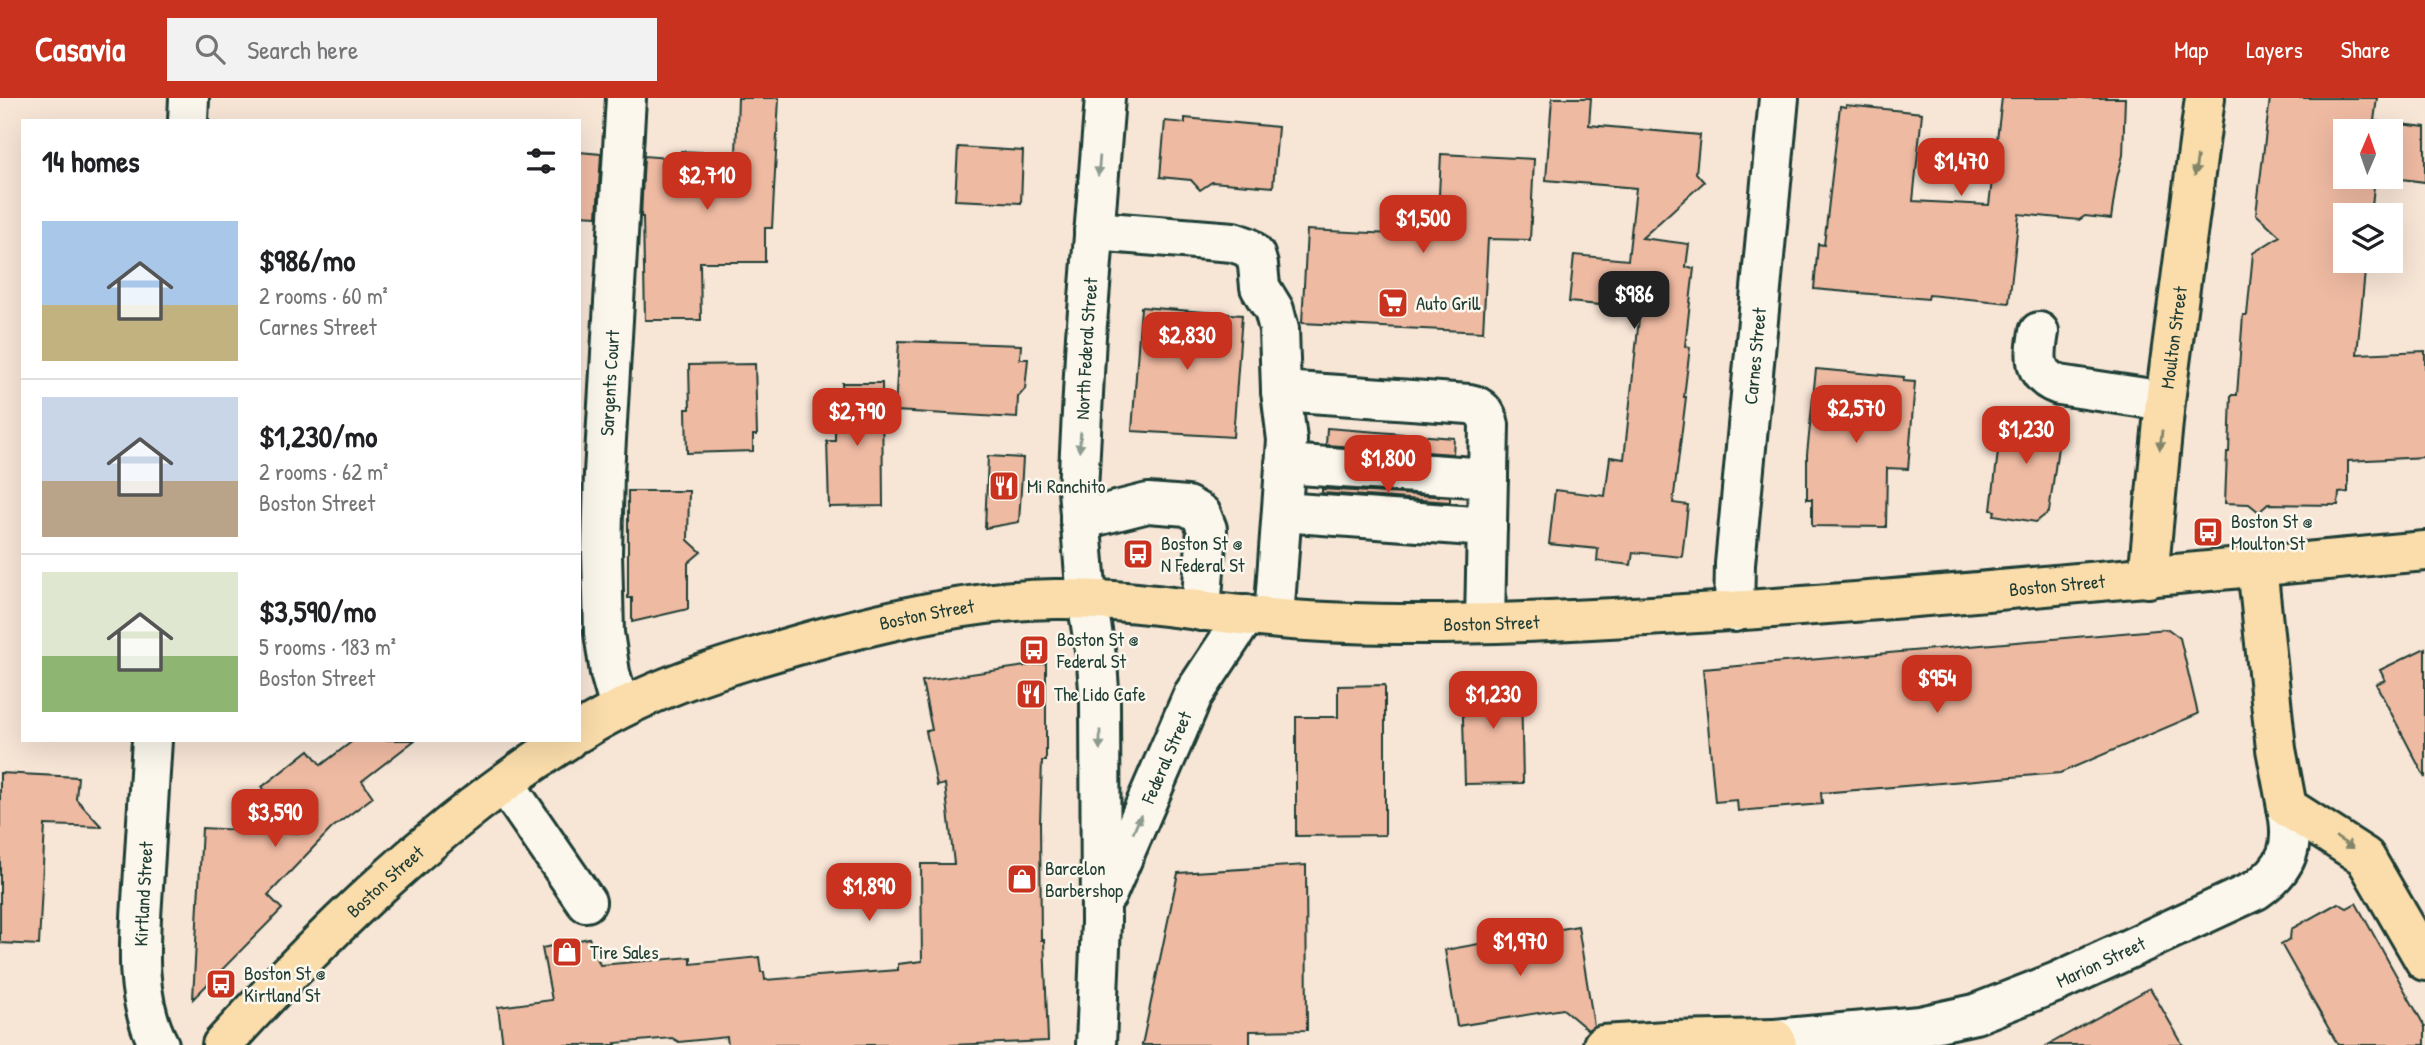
<!DOCTYPE html>
<html lang="en">
<head>
<meta charset="utf-8">
<style>
  :root { --surface:#fff; --page:#f2f2f2; --text:#202124; --muted:#757577; --line:#e0e0e0; --accent:#c8321e }
  body { margin:0; font-family:"Patrick Hand",sans-serif; background:var(--page); color:var(--text); height:100vh; display:flex; flex-direction:column; font-size:26px; white-space:nowrap }
  * { box-sizing:border-box; margin:0 }
  p { font-size:23px; color:var(--muted) }
  .icon { flex:none; width:38px; height:38px; fill:none; stroke:currentColor; stroke-width:2; stroke-linecap:round; stroke-linejoin:round }
  .map { position:relative; flex:1; overflow:hidden }
  .panel { position:absolute; left:21px; top:21px; width:560px; height:623px; display:flex; flex-direction:column; background:var(--surface); border-radius:0px; box-shadow:0 7px 28px #0002 }
  .panel>* { flex:none }
  .needle { width:46px; rotate:2deg }
  .tools { position:absolute; left:2333px; top:21px; display:grid; gap:14px }
  .tools a { display:grid; place-items:center; width:70px; height:70px; border-radius:0px; background:var(--surface); box-shadow:0 7px 28px #0002; font-size:35px }
  .price { position:absolute; translate:-50% -60px; padding:0 16px; border-radius:14px; background:var(--accent); color:#fff; font-size:23px; line-height:46px; filter:drop-shadow(0 2px 4px #0008) }
  .price::after { content:''; position:absolute; left:50%; top:42px; width:21px; height:16px; margin-left:-10px; background:inherit; clip-path:polygon(0 0,100% 0,50% 100%) }
  .price.on { background:#222; color:#fff }
  ul { padding:0; list-style:none }
  li { display:flex; align-items:center; gap:21px; height:175px; padding:0 21px }
  li+li { border-top:2px solid var(--line) }
  li span { display:grid; place-items:center; flex:none; width:196px; height:140px; border-radius:0px; color:#555 }
  li>.icon { margin-inline-start:auto }
  span .icon { width:84px; height:84px; fill:#fffc; stroke-width:1 }
  li b { font-size:30px }
  h2 { display:flex; justify-content:space-between; align-items:center; height:84px; padding:0 21px; font-size:30px }
  header { display:flex; align-items:center; gap:42px; box-sizing:border-box; height:98px; padding:0 35px; background:var(--accent); color:#fff }
  header strong { font-size:33px }
  nav { display:flex; gap:38px; margin-inline-start:auto; font-size:24px }
  .search { width:490px; height:63px; background:var(--page); display:flex; align-items:center; gap:18px; box-sizing:border-box; padding:0 24px; border-radius:0px; color:var(--muted); font-size:26px }
  .map>svg:first-child { display:block }
  .building { fill:#efbaa2; stroke:#1f3d34; stroke-width:2 }
  .lines { fill:none; stroke-linecap:round; stroke-linejoin:round }
  .minor-casing { stroke:#1f3d34; stroke-width:44 }
  .major-casing { stroke:#1f3d34; stroke-width:44 }
  .minor { stroke:#fbf7ec; stroke-width:38 }
  .major { stroke:#faddab; stroke-width:38 }
  .oneway { fill:#8d9a90 }
  .oneway2 { fill:#82856a }
  .labels { text-anchor:middle; dominant-baseline:central; stroke-width:5; stroke-linejoin:round; paint-order:stroke }
  .poi-label { font-size:19px; fill:#1f3d34; stroke:#fbf7ec; text-anchor:start }
  .street-label { font-size:19px; fill:#1f3d34; stroke:#fbf7ec }
</style>
</head>
<body>
<header>
<strong>Casavia</strong>
<div class="search"><svg class="icon" aria-label="search" viewBox="0 0 24 24"><circle cx="10" cy="10" r="6"/><path d="M15 15l6 6"/></svg>Search here</div>
<nav><a>Map</a><a>Layers</a><a>Share</a></nav>
</header>
<div class="map">
<svg width="2425" height="947" viewBox="0 0 2425 947">
  <rect width="100%" height="100%" fill="#f7e5d6"/>
  <filter id="ink" filterUnits="userSpaceOnUse"><feTurbulence type="fractalNoise" baseFrequency=".0143" numOctaves="2"/><feDisplacementMap in="SourceGraphic" scale="14" xChannelSelector="R" yChannelSelector="G"/><feConvolveMatrix kernelMatrix="1 2 1 2 8 2 1 2 1" color-interpolation-filters="sRGB"/></filter>
  <g filter="url(#ink)">
    <!-- building -->
    <g class="building">
      <polygon points="738,0 779,0 772,130 765,130 765,164 700,164 701,222 645,222 643,119 641,119 644,58 681,61 681,53 736,56"/>
      <polygon points="1552,0 1591,0 1589,27 1700,37 1696,75 1704,84 1642,140 1689,146 1686,169 1694,170 1685,248 1690,249 1684,299 1686,299 1673,405 1688,407 1682,459 1633,454 1631,467 1597,463 1598,451 1549,446 1555,392 1605,398 1610,359 1624,361 1640,211 1569,204 1574,157 1628,162 1636,90 1546,82"/>
      <polygon points="2002,0 2125,0 2123,57 2117,80 2111,121 2085,118 2079,122 2019,116 2009,205 1929,197 1928,201 1814,191 1818,146 1824,147 1840,8 1846,9 1846,7 1922,15 1913,103 1989,107"/>
      <polygon points="2270,0 2377,0 2374,23 2425,29 2425,84 2386,79 2390,79 2390,33 2345,33 2345,79 2375,79 2371,117 2345,117 2345,163 2366,163 2357,256 2425,253 2425,359 2348,363 2348,394 2339,395 2338,407 2268,406 2259,414 2249,406 2225,405 2227,354 2229,354 2231,297 2237,297 2243,217 2247,217 2253,155 2280,138 2256,116"/>
      <polygon points="1185,20 1278,29 1273,89 1212,84 1200,92 1191,82 1160,79 1165,23 1185,25"/>
      <polygon points="958,49 1023,53 1021,105 955,102"/>
      <polygon points="579,54 601,56 597,118 579,117"/>
      <polygon points="1441,56 1534,61 1530,142 1488,141 1483,234 1302,225 1307,132 1437,138"/>
      <polygon points="1141,209 1242,217 1233,339 1132,333"/>
      <polygon points="899,243 1021,247 1020,261 1028,261 1025,291 1018,299 1017,320 895,313"/>
      <polygon points="755,266 757,337 753,337 753,353 687,355 686,311 690,311 689,267"/>
      <polygon points="1816,271 1904,279 1903,283 1915,284 1908,371 1887,370 1886,429 1812,428 1812,401 1807,401 1807,356"/>
      <polygon points="842,285 882,285 883,408 829,409 827,343 835,343 835,296 843,297"/>
      <polygon points="2003,312 2062,320 2049,414 2036,424 1994,417 1995,413 1991,412"/>
      <polygon points="1327,330 1454,340 1453,356 1326,347"/>
      <polygon points="988,358 1023,360 1019,424 985,430"/>
      <polygon points="1322,391 1450,399 1450,404 1322,395"/>
      <polygon points="628,393 689,393 688,442 701,454 688,465 688,511 632,524 632,500 628,500"/>
      <polygon points="2168,531 2180,540 2198,616 2060,675 1821,695 1822,706 1738,713 1737,702 1715,704 1703,571"/>
      <polygon points="2425,550 2425,680 2376,586 2385,582 2380,572"/>
      <polygon points="1046,565 1046,663 1042,663 1040,725 1041,842 1044,842 1048,943 950,947 728,947 727,939 679,944 672,940 615,945 616,947 503,947 498,909 552,902 542,850 589,840 600,867 691,859 691,866 759,859 761,874 764,874 765,882 898,872 898,866 922,863 921,766 954,766 945,686 937,688 926,633 932,632 922,583"/>
      <polygon points="1517,580 1518,586 1521,586 1523,685 1465,686 1462,588 1465,587 1465,581"/>
      <polygon points="1385,587 1385,737 1296,738 1296,619 1338,619 1338,588"/>
      <polygon points="354,642 415,642 362,683 373,699 332,730 268,797 282,811 193,901 202,730 299,735 262,689 309,652 321,667"/>
      <polygon points="0,675 78,679 76,701 102,729 45,727 39,847 0,845"/>
      <polygon points="1306,767 1307,932 1250,933 1250,947 1142,947 1178,775"/>
      <polygon points="2338,805 2347,810 2356,805 2425,929 2425,947 2338,947 2281,846 2290,841 2291,831"/>
      <polygon points="1578,828 1594,928 1588,932 1563,911 1457,928 1445,852"/>
      <polygon points="2150,890 2183,947 2048,947"/>
    </g>
    <g class="lines">
      <!-- minor casing -->
      <g class="minor-casing">
        <g id="minor">
          <polyline points="188,23 189,0"/>
          <polyline points="1094,133 1233,144 1247,149 1255,157 1258,167 1260,189 1274,212 1279,231 1281,293 1287,342 1274,520"/>
          <path d="M2039,234C2035,258 2032,277 2059,287L2165,303"/>
          <path d="M1281,293L1469,306C1480,308 1487,315 1489,327L1485,525"/>
          <polyline points="1285,366 1488,380"/>
          <polyline points="1282,414 1487,429"/>
          <polyline points="1080,422 1148,405 1187,408 1201,416 1207,431 1201,513"/>
          <path id="s1" d="M1734,514L1735,466L1779,0"/>
          <path id="s2" d="M620,610L610,575L604,535L602,455L604,375L626,0"/>
          <path d="M152,642C149,685 147,729 144,772C141,829 131,894 159,947"/>
          <polyline points="505,686 586,804"/>
          <path id="s3" d="M1107,796L1193,597L1246,517"/>
          <path id="s4" d="M1775,941L1920,928L1975,916L2057,884L2256,792C2289,769 2295,747 2287,709"/>
          <path id="s5" d="M1096,947L1101,825L1100,605L1097,565L1087,501L1078,392L1086,238L1105,0"/>
        </g>
      </g>
      <!-- major casing -->
      <g class="major-casing">
        <g id="major">
          <polyline points="2257,468 2276,651 2287,709 2365,759 2425,863"/>
          <path id="s6" d="M2148,480L2165,303L2205,0"/>
          <path id="s7" d="M579,634C655,587 730,566 815,542C893,521 974,502 1055,501C1131,500 1205,515 1280,521C1362,528 1443,527 1525,524C1826,512 2125,480 2425,453"/>
          <path id="s8" d="M222,947C325,834 438,724 567,642"/>
          <polyline points="1603,947 1666,943 1775,941 1777,947"/>
        </g>
      </g>
      <!-- minor -->
      <use href="#minor" class="minor"/>
      <!-- major -->
      <use href="#major" class="major"/>
    </g>
    <!-- one-way arrows -->
    <defs><path id="oneway-solid" d="M-6-.8H1V-3.2L6.5 0L1 3.2V.8H-6Z" transform="scale(1.75)"/></defs>
    <g class="oneway">
      <use href="#oneway-solid" transform="translate(1099 68) rotate(95)"/>
      <use href="#oneway-solid" transform="translate(1080 344) rotate(94)"/>
      <use href="#oneway-solid" transform="translate(1100 642) rotate(90)"/>
      <use href="#oneway-solid" transform="translate(1137 726) rotate(-67)"/>
    </g>
    <g class="oneway2">
      <use href="#oneway-solid" transform="translate(2196 68) rotate(98)"/>
      <use href="#oneway-solid" transform="translate(2161 342) rotate(96)"/>
      <use href="#oneway-solid" transform="translate(2345 745) rotate(32)"/>
    </g>
  </g>
  <!-- icons -->
  <defs>
    <g id="supermarket-square" transform="scale(1.575)"><rect x="-9" y="-9" width="18" height="18" rx="4" fill="#c8321e" stroke="#fbf7ec"/><path d="M-6-5.5h2.5l.6 2H6L4.5 2H-2.5L-4.4-4H-6ZM-1.5 3.2a1.3 1.3 0 1 0 .1 0ZM3 3.2a1.3 1.3 0 1 0 .1 0Z" fill="#fff"/></g>
    <g id="restaurant-square" transform="scale(1.575)"><rect x="-9" y="-9" width="18" height="18" rx="4" fill="#c8321e" stroke="#fbf7ec"/><path d="M-5-6h1v4h1v-4h1v4h1v-4h1v5L-1.5 .5V6h-2V.5L-5-1ZM5-6V6H3V1.5H1.5Q1.5-4 5-6Z" fill="#fff"/></g>
    <g id="bus-square" transform="scale(1.575)"><rect x="-9" y="-9" width="18" height="18" rx="4" fill="#c8321e" stroke="#fbf7ec"/><path d="M-5-6H5V4H4V6H2V4H-2V6H-4V4H-5ZM-3.5-4V0h7V-4ZM-3.5 1.2v1.5H-2V1.2ZM2 1.2v1.5H3.5V1.2Z" fill="#fff"/></g>
    <g id="shop-square" transform="scale(1.575)"><rect x="-9" y="-9" width="18" height="18" rx="4" fill="#c8321e" stroke="#fbf7ec"/><path d="M-5-2.5h2.3a2.7 3.5 0 0 1 5.4 0H5L5.5 6h-11ZM-1.5-2.5h3a1.5 2.3 0 0 0-3 0Z" fill="#fff"/></g>
  </defs>
  <g fill-rule="evenodd">
    <use href="#supermarket-square" x="1393" y="205"/>
    <use href="#restaurant-square" x="1004" y="388"/>
    <use href="#bus-square" x="2208" y="434"/>
    <use href="#bus-square" x="1138" y="456"/>
    <use href="#bus-square" x="1034" y="552"/>
    <use href="#restaurant-square" x="1031" y="596"/>
    <use href="#shop-square" x="1022" y="781"/>
    <use href="#shop-square" x="567" y="854"/>
    <use href="#bus-square" x="221" y="886"/>
  </g>
  <g class="labels">
    <!-- poi labels -->
    <g class="poi-label">
      <text x="1416" y="205">Auto Grill</text>
      <text x="1027" y="388">Mi Ranchito</text>
      <text x="2231" y="423">Boston St @<tspan x="2231" dy="22">Moulton St</tspan></text>
      <text x="1161" y="445">Boston St @<tspan x="1161" dy="22">N Federal St</tspan></text>
      <text x="1057" y="541">Boston St @<tspan x="1057" dy="22">Federal St</tspan></text>
      <text x="1054" y="596">The Lido Cafe</text>
      <text x="1045" y="770">Barcelon<tspan x="1045" dy="22">Barbershop</tspan></text>
      <text x="590" y="854">Tire Sales</text>
      <text x="244" y="875">Boston St @<tspan x="244" dy="22">Kirtland St</tspan></text>
    </g>
    <!-- street labels -->
    <g class="street-label">
      <text stroke="none"><textPath href="#s6" startOffset="242">Moulton Street</textPath></text>
      <text stroke="none"><textPath href="#s5" startOffset="698">North Federal Street</textPath></text>
      <text stroke="none"><textPath href="#s1" startOffset="257">Carnes Street</textPath></text>
      <text stroke="none"><textPath href="#s2" startOffset="327">Sargents Court</textPath></text>
      <text stroke="none"><textPath href="#s7" startOffset="1503">Boston Street</textPath></text>
      <text stroke="none"><textPath href="#s7" startOffset="369">Boston Street</textPath></text>
      <text stroke="none"><textPath href="#s7" startOffset="936">Boston Street</textPath></text>
      <text stroke="none"><textPath href="#s3" startOffset="149">Federal Street</textPath></text>
      <text stroke="none"><textPath href="#s8" startOffset="231">Boston Street</textPath></text>
      <text transform="translate(143 796) rotate(-87)">Kirtland Street</text>
      <text stroke="none"><textPath href="#s4" startOffset="338">Marion Street</textPath></text>
    </g>
  </g>
</svg>
<div class="tools">
<a><svg class="needle" viewBox="-14 -14 28 28"><path d="M0-13l5 13h-10z" fill="#e53935"/><path d="M0 13l5-13h-10z" fill="#757577"/></svg></a>
<a><svg class="icon" aria-label="layers" viewBox="0 0 24 24"><path d="M12 4l9 5-9 5-9-5zM3 14l9 5 9-5"/></svg></a>
</div>
<b class="price" style="left:1961px;top:100px">$1,470</b>
<b class="price" style="left:707px;top:114px">$2,710</b>
<b class="price" style="left:1423px;top:157px">$1,500</b>
<b class="price on" style="left:1634px;top:233px">$986</b>
<b class="price" style="left:1187px;top:274px">$2,830</b>
<b class="price" style="left:1856px;top:347px">$2,570</b>
<b class="price" style="left:857px;top:350px">$2,790</b>
<b class="price" style="left:2026px;top:368px">$1,230</b>
<b class="price" style="left:1388px;top:397px">$1,800</b>
<b class="price" style="left:1937px;top:617px">$954</b>
<b class="price" style="left:1493px;top:633px">$1,230</b>
<b class="price" style="left:275px;top:751px">$3,590</b>
<b class="price" style="left:869px;top:825px">$1,890</b>
<b class="price" style="left:1520px;top:880px">$1,970</b>
<section class="panel">
<h2>14 homes<svg class="icon" aria-label="filters" viewBox="0 0 24 24"><path d="M4 7h16M4 17h16"/><circle cx="9" cy="7" r="2"/><circle cx="15" cy="17" r="2"/></svg></h2>
<ul>
<li><span style="background:linear-gradient(#a9c7e8 60%,#c2b280 0)"><svg class="icon" aria-label="home" viewBox="0 0 24 24"><path d="M3 11l9-7 9 7M6 9v11h12V9"/></svg></span><div><b>$986/mo</b><p>2 rooms · 60 m²</p><p>Carnes Street</p></div></li>
<li><span style="background:linear-gradient(#c9d6e8 60%,#b9a48a 0)"><svg class="icon" aria-label="home" viewBox="0 0 24 24"><path d="M3 11l9-7 9 7M6 9v11h12V9"/></svg></span><div><b>$1,230/mo</b><p>2 rooms · 62 m²</p><p>Boston Street</p></div></li>
<li><span style="background:linear-gradient(#dfe7d0 60%,#8fb573 0)"><svg class="icon" aria-label="home" viewBox="0 0 24 24"><path d="M3 11l9-7 9 7M6 9v11h12V9"/></svg></span><div><b>$3,590/mo</b><p>5 rooms · 183 m²</p><p>Boston Street</p></div></li>
</ul>
</section>
</div>
</body>
</html>
